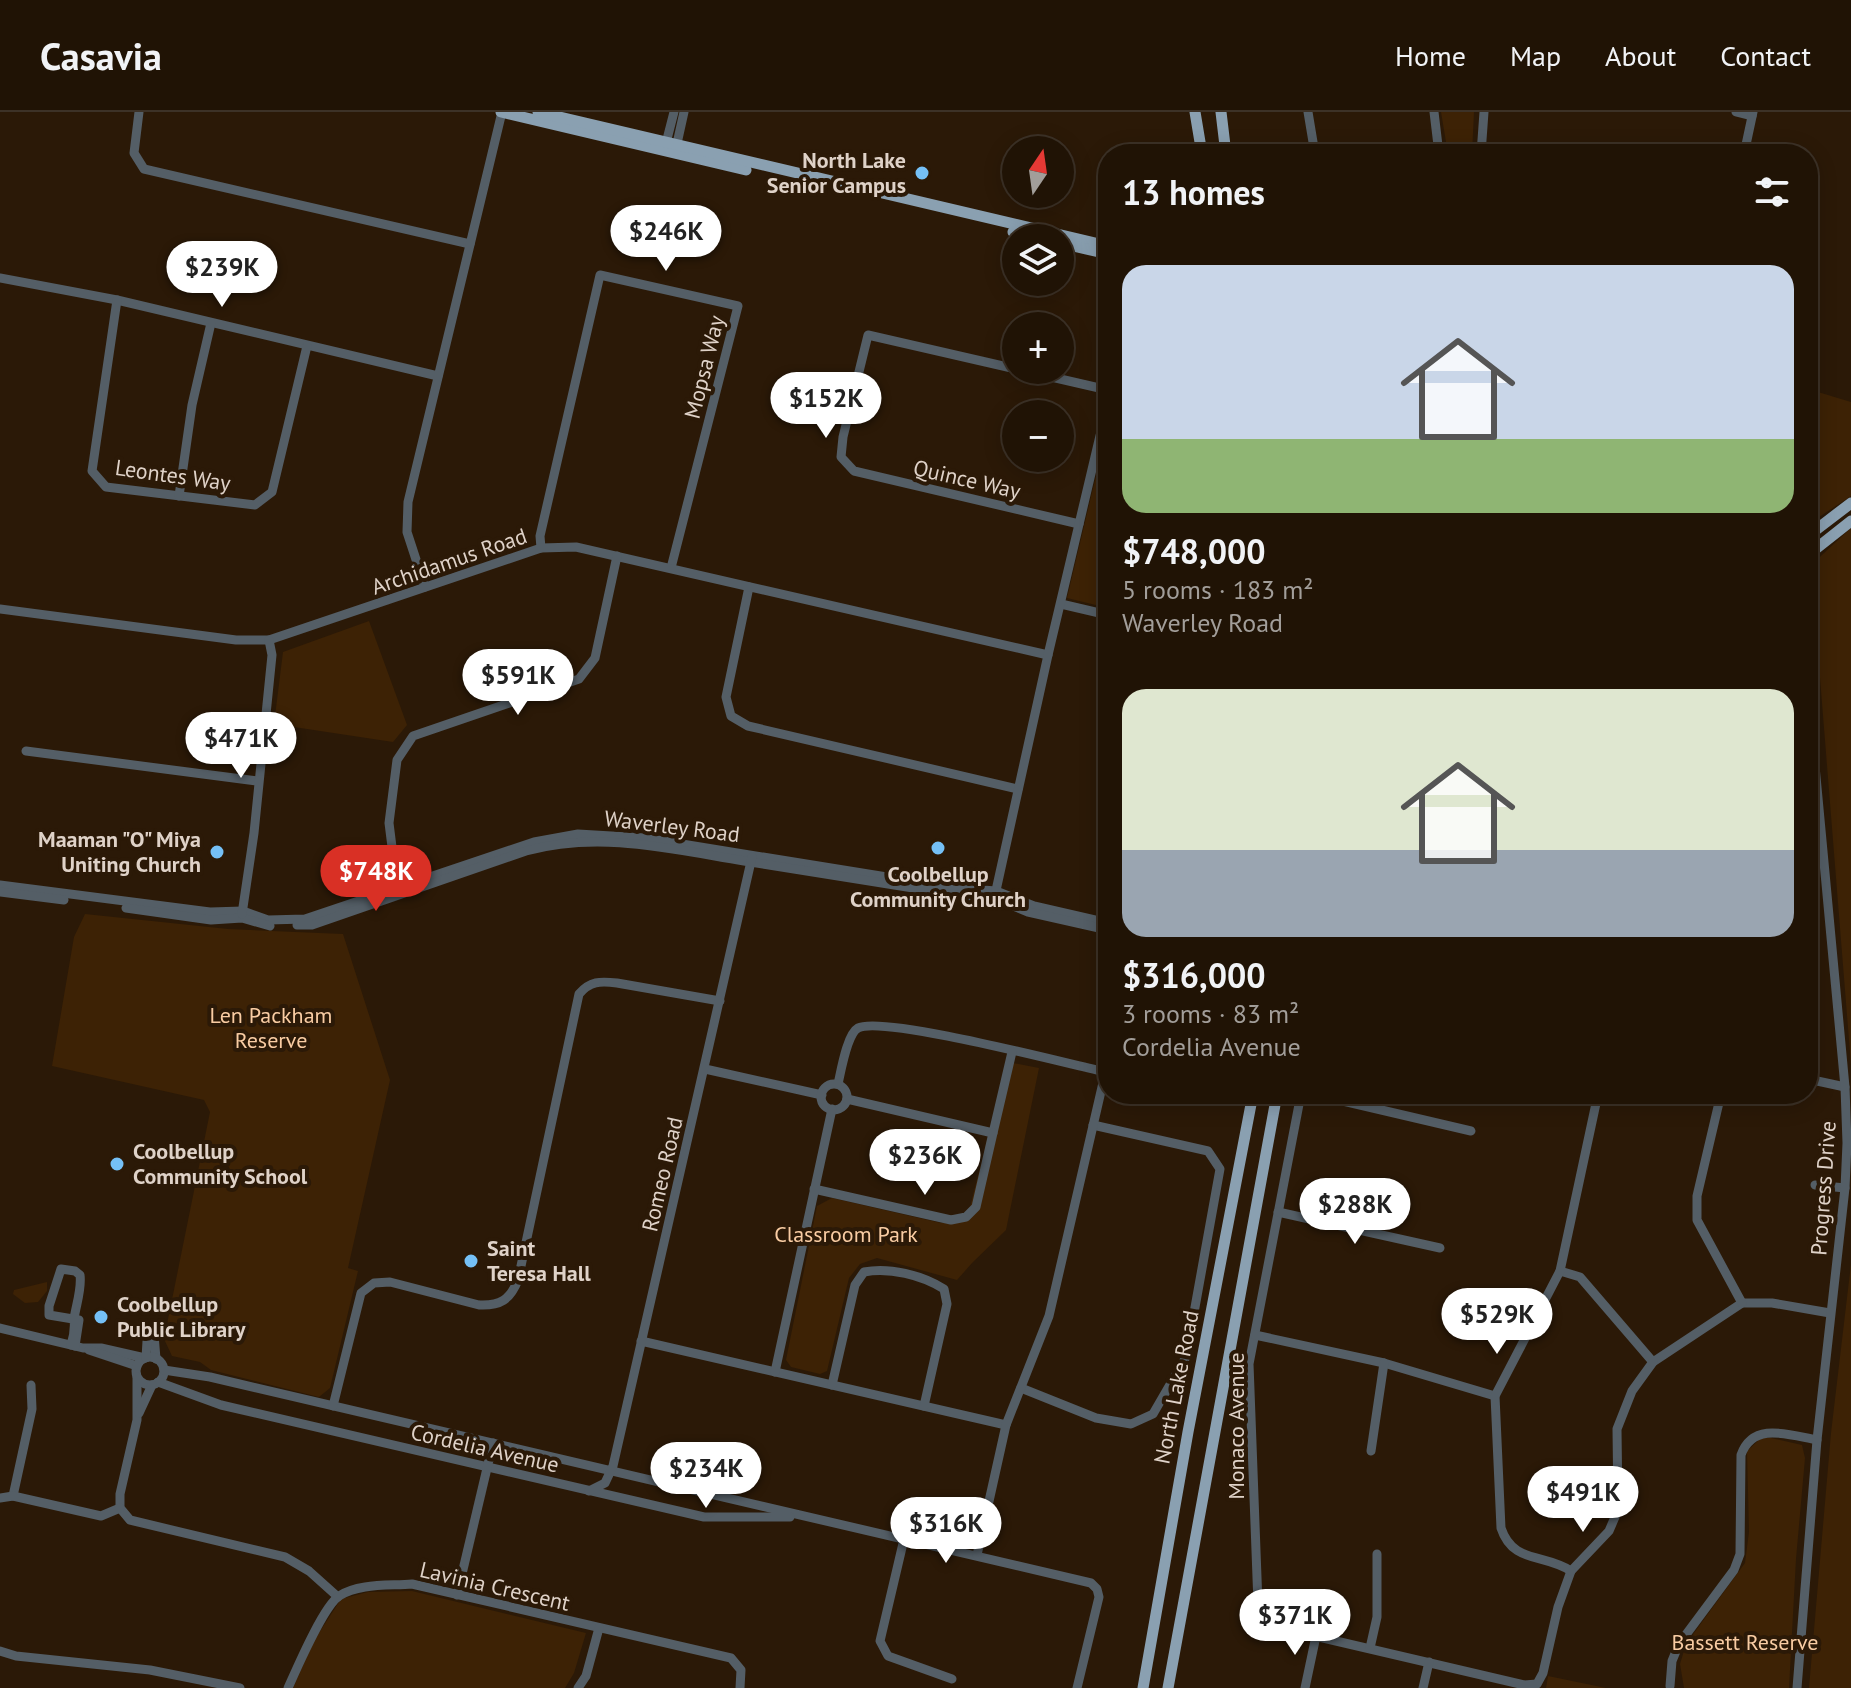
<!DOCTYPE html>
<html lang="en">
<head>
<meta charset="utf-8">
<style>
  :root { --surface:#201305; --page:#281c0f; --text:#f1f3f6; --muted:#a29e9a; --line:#3d3227; --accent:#d93025 }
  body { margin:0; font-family:"PT Sans",sans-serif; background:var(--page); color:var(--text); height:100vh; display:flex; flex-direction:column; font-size:30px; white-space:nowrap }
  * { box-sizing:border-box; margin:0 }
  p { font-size:26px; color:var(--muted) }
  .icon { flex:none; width:44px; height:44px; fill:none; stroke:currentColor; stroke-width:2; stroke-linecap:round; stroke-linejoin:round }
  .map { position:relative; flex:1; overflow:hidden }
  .sheet { position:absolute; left:1098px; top:32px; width:720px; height:960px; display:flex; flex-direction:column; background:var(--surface); border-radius:32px; box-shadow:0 4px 20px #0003,0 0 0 2px var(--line) }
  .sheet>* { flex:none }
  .needle { width:52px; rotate:13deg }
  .controls { position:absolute; left:1002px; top:24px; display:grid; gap:16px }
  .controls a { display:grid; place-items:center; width:72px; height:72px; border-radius:50%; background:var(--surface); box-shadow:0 4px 20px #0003,0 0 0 2px var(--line); font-size:40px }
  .price { position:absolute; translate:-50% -68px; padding:0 18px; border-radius:28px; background:#fff; color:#222; font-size:26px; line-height:52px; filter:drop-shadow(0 2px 4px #0008) }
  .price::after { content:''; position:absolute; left:50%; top:48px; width:24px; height:18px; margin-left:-12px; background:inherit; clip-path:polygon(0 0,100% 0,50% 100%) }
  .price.active { background:var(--accent); color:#fff }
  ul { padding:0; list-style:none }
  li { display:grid; align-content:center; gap:16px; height:424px; padding:0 24px }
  li span { display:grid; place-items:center; height:248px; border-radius:24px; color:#555 }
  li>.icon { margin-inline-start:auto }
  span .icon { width:144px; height:144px; fill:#fffc; stroke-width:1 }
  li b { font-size:34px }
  h2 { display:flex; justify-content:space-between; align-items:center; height:96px; padding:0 24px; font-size:34px }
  header { display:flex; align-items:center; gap:48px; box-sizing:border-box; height:112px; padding:0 40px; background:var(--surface); border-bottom:2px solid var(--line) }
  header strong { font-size:38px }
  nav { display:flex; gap:44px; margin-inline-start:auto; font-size:28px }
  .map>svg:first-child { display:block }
  .green { fill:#3d2205 }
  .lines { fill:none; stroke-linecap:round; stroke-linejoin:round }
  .minor { stroke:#545e66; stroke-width:9 }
  .major { stroke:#8aa0b1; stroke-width:11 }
  .poi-dot { fill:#75c0f6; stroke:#2b1907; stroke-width:3 }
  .labels { text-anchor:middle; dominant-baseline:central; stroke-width:8; stroke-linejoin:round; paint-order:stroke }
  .poi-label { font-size:22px; font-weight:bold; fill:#dfd2c8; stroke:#2b1907; text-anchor:start }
  .street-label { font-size:22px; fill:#dfd2c8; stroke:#2b1907 }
  .park-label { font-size:22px; fill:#f9cca3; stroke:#2b1907 }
</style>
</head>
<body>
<header>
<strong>Casavia</strong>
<nav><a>Home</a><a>Map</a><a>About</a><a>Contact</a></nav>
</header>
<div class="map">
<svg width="1851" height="1576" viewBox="0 0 1851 1576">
  <rect width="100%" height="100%" fill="#2b1907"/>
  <!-- green -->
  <g class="green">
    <polygon points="1441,0 1474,0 1472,42 1448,42"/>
    <polygon points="1808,277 1851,290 1851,384 1816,407 1808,399"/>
    <polygon points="1108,313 1108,496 1067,486"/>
    <polygon points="1851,416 1851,953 1820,566 1808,537 1808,456"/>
    <polygon points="369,509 407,613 393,630 274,612 283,540"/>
    <polygon points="85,802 228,817 343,822 390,968 348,1156 358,1159 330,1276 319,1285 211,1258 200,1250 172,1244 164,1227 210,1000 204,988 52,954 74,825"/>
    <polygon points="1013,951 1039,956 1006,1118 972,1151 957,1168 877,1146 860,1152 849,1166 827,1259 820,1262 791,1255 786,1248 817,1094 832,1086 941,1111 960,1111 970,1095 987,1028"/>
    <polygon points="1851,1152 1851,1576 1809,1576 1831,1321"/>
    <polygon points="47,1170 47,1179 38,1190 25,1191 13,1182 14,1178"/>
    <polygon points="1761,1326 1771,1326 1802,1333 1805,1346 1796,1447 1789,1576 1684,1576 1680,1552 1686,1532 1745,1451 1749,1420 1747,1339"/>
    <polygon points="412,1479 586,1521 574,1561 565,1576 293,1576 313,1530 341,1487 368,1480"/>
    <polygon points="1548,1564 1606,1576 1546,1576"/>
  </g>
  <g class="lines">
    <!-- minor -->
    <g class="minor">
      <polyline points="139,0 134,41 144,57 470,132"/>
      <polyline points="1308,0 1315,42"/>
      <polyline points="1434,0 1439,42"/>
      <polyline points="1736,0 1752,4"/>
      <polyline points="665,35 674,0"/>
      <polyline points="676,36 684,0"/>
      <polyline points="1481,42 1484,0"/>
      <polyline points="1744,42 1753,0"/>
      <polyline points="0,166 117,188 438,264"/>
      <polyline points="117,188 92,359 106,375 255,393 272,380 307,234"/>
      <polyline points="1016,257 868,223 843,325 841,345 854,359 1079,412"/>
      <polyline points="1021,258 1108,278"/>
      <polyline points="1808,267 1809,267"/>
      <polyline points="179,384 192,293 211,211"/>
      <polyline points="541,436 540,424 600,163 738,194 671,456"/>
      <polyline points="425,475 407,420 408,390 502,0"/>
      <polyline points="749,475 726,585 731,604 748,614 1018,677"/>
      <polyline points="1061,492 1108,503"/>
      <polyline points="0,497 236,528 269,528 541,436 576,435 1048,543"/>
      <polyline points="26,639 257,669"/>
      <polyline points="0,773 210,800 243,799 268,808 305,807 534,730 578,722 645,726 955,776 996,779 1034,794 1108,811"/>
      <polyline points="409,777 393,743 389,711 397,648 413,624 579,567 595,546 617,444"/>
      <polyline points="0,780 64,788"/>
      <polyline points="995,783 1048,543 1108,290"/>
      <polyline points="126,796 211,808 242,806 270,814"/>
      <polyline points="242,802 254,721 272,543 269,528"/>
      <path d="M297,813H312L526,739C599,719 671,737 744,749C815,760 886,772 957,783L994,786L1028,800L1108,818"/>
      <polyline points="705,957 822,983"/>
      <polyline points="1808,967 1845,975"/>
      <path d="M838,972C841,959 847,922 858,916C882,903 1068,952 1105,960"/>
      <circle cx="834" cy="985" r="13"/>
      <polyline points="1301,982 1249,1252 1258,1492 1263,1505 1276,1515 1524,1573 1537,1572 1543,1561 1558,1495 1571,1459 1609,1419 1618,1398 1617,1317 1632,1279 1653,1250 1742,1191 1772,1191 1830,1201"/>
      <polyline points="1313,982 1471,1019"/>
      <polyline points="1721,982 1697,1084 1697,1108 1742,1191"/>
      <polyline points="847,987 993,1021 1012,940"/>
      <polyline points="1815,1073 1845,1076"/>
      <polyline points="814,1077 951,1108 966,1105 976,1095 993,1021"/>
      <polyline points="1278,1100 1440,1136"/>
      <polyline points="1560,1159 1580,1165 1653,1250"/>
      <polyline points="0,1216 83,1236 101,1236 145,1246"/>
      <polyline points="154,1222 156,1247"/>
      <polyline points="1255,1223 1384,1251 1495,1284"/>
      <polyline points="641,1229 1006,1313"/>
      <path d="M71,1233C74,1224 75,1216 74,1207C76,1193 82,1177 80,1163L75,1159L61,1157L49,1194V1203L79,1208L75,1234"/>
      <polyline points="89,1238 137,1254"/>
      <circle cx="150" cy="1259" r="14"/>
      <polyline points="146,1246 147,1229 154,1222"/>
      <polyline points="164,1258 210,1265 1091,1471 1097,1477 1099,1485 1077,1576"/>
      <polyline points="775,1260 832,997"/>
      <polyline points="137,1265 137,1308 120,1382 120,1396 130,1408 285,1445 309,1459 338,1485"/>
      <polyline points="158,1270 221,1293 704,1405 790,1405"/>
      <path d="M832,1273L855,1173L864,1160C889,1155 922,1163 944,1177L947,1192L924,1294"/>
      <polyline points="1021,1276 1096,1306 1131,1312 1153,1302 1186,1245 1220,1057 1208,1039 1093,1013"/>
      <path d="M333,1294L361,1181L374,1171L390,1170L479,1193C500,1194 510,1188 518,1168L579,882C590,869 600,869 617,871L720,889"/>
      <polyline points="139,1301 152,1273"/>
      <polyline points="1371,1339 1384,1251"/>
      <polyline points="589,1379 605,1371 613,1354 752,745"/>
      <polyline points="13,1384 32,1297 31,1273"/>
      <polyline points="0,1386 13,1384 101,1404 120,1396"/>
      <polyline points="904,1427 880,1529 888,1544 952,1567"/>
      <polyline points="977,1443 1006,1313 1049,1204 1108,949"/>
      <path d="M1571,1459C1543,1441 1513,1452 1501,1416L1495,1284L1560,1159L1598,982"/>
      <polyline points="457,1483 493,1331"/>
      <polyline points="1370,1536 1377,1505 1377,1442"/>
      <polyline points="0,1539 16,1544 150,1558 240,1576"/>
      <path d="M1670,1574L1672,1549L1679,1532L1734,1458L1740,1442L1741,1343C1753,1309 1789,1323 1817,1328"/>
      <path d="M288,1576C297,1556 323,1495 339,1484C359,1471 389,1474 412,1472L731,1546L741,1558L740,1576"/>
      <polyline points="578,1576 586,1564 599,1516"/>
      <polyline points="1305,1576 1316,1524"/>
      <polyline points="1423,1576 1429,1550"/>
      <polyline points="1797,1576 1817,1328 1845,1076 1847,1031 1845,975 1808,579"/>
    </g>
    <!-- major -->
    <g class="major">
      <polyline points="501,0 746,58"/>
      <polyline points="538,0 1108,134"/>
      <polyline points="1195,0 1202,42"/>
      <polyline points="1221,0 1226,42"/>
      <polyline points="1013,120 1039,126"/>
      <polyline points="1060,131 1108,142"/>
      <polyline points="1808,424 1851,391"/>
      <polyline points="1808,443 1851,409"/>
      <polyline points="1143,1576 1188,1320 1253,982"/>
      <polyline points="1168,1576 1277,982"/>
    </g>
  </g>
  <!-- markers -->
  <g class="poi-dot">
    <circle cx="922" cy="61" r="8"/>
    <circle cx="938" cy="736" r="8"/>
    <circle cx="217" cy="740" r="8"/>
    <circle cx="117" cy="1052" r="8"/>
    <circle cx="471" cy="1149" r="8"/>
    <circle cx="101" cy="1205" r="8"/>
  </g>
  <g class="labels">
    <!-- poi labels -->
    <g class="poi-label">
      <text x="906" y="48" text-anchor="end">North Lake<tspan x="906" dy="25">Senior Campus</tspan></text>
      <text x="201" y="727" text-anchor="end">Maaman "O" Miya<tspan x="201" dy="25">Uniting Church</tspan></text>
      <text x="938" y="762" text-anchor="middle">Coolbellup<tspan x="938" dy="25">Community Church</tspan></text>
      <text x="133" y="1039">Coolbellup<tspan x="133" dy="25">Community School</tspan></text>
      <text x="487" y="1136">Saint<tspan x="487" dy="25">Teresa Hall</tspan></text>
      <text x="117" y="1192">Coolbellup<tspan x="117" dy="25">Public Library</tspan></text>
    </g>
    <!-- street labels -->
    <g class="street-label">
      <text transform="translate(704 255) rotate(-76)">Mopsa Way</text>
      <text transform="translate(173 363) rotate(8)">Leontes Way</text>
      <text transform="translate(967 367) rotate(13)">Quince Way</text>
      <text transform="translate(449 449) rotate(-19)">Archidamus Road</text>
      <text transform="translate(672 714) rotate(7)">Waverley Road</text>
      <text transform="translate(662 1062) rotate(-77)">Romeo Road</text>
      <text transform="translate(1823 1076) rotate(-86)">Progress Drive</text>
      <text transform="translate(1176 1275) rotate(-79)">North Lake Road</text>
      <text transform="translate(1236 1314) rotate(-90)">Monaco Avenue</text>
      <text transform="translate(485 1336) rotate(13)">Cordelia Avenue</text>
      <text transform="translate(495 1474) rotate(13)">Lavinia Crescent</text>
    </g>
    <!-- park labels -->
    <g class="park-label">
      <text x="271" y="903">Len Packham<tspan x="271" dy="25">Reserve</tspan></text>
      <text x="846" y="1122">Classroom Park</text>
      <text x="1745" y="1530">Bassett Reserve</text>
    </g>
  </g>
</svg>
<div class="controls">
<a><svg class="needle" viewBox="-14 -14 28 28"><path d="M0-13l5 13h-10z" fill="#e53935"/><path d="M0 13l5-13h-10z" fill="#a29e9a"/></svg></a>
<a><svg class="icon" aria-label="layers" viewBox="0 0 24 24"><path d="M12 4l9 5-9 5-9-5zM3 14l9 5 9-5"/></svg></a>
<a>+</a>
<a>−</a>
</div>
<b class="price" style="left:666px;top:161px">$246K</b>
<b class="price" style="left:222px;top:197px">$239K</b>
<b class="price" style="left:826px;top:328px">$152K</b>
<b class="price" style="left:518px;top:605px">$591K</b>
<b class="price" style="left:241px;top:668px">$471K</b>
<b class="price active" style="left:376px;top:801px">$748K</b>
<b class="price" style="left:925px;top:1085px">$236K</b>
<b class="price" style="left:1355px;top:1134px">$288K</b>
<b class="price" style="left:1497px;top:1244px">$529K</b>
<b class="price" style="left:706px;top:1398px">$234K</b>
<b class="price" style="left:1583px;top:1422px">$491K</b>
<b class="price" style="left:946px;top:1453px">$316K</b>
<b class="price" style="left:1295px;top:1545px">$371K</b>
<section class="sheet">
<h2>13 homes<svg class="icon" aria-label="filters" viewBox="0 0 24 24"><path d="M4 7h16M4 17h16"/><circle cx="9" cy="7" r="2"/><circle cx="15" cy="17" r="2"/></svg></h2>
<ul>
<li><span style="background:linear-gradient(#c9d6e8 70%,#8fb573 0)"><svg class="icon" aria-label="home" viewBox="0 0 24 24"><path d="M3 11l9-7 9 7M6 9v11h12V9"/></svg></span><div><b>$748,000</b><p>5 rooms · 183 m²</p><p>Waverley Road</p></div></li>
<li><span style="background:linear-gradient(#dfe7d0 65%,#9aa5b1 0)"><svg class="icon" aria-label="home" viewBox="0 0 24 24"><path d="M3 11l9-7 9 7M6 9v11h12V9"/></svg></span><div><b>$316,000</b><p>3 rooms · 83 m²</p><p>Cordelia Avenue</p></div></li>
</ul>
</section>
</div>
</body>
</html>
